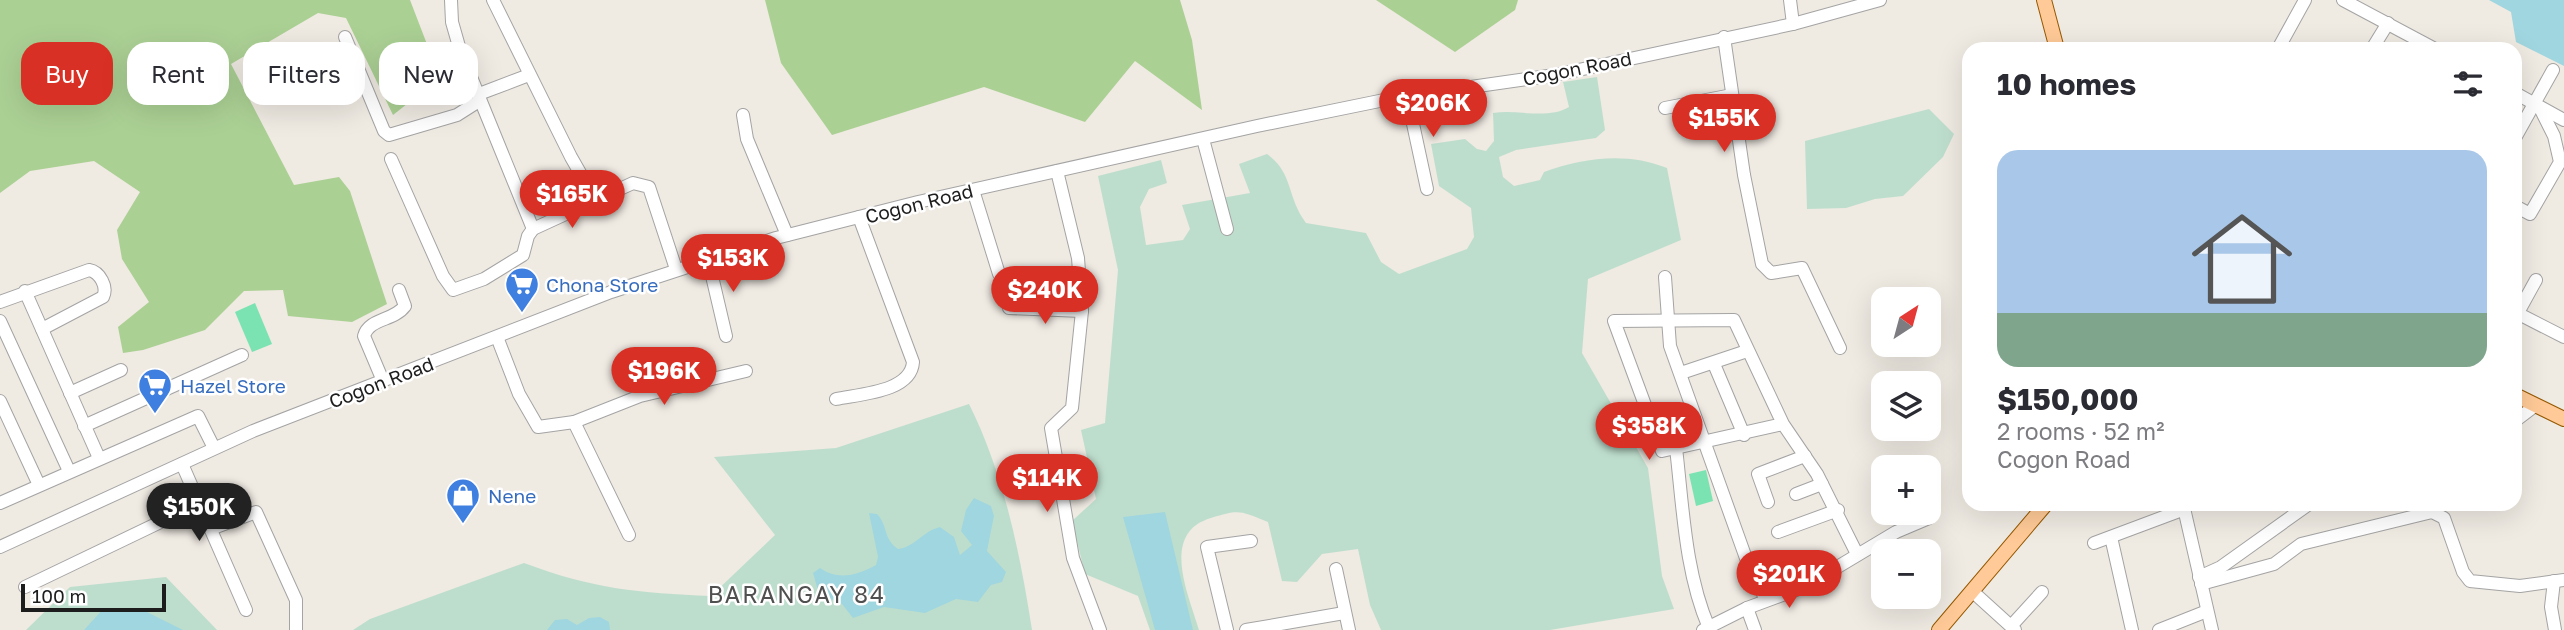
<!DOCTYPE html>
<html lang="en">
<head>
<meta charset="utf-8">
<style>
  :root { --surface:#fff; --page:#f7f7f7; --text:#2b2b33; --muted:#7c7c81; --line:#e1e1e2; --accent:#d93025 }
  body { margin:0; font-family:"Golos Text",sans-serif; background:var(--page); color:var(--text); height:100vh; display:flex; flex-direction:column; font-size:26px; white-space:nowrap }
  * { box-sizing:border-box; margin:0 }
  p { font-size:23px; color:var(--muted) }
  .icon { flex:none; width:38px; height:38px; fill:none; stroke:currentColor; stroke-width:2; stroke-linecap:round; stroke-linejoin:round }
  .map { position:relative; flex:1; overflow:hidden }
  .details { position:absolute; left:1962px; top:42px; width:560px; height:469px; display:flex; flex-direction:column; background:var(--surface); border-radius:21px; box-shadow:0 7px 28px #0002 }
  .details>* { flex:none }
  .guide { position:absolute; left:21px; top:42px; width:665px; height:63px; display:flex; gap:14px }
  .needle { width:46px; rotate:36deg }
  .fabs { position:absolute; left:1871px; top:287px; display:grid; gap:14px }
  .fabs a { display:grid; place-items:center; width:70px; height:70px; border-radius:14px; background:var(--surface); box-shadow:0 7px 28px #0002; font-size:35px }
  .scale { position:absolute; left:21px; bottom:18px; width:145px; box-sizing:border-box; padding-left:7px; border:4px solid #1d1d1d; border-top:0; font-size:19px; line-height:24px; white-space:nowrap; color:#1d1d1d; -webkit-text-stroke:5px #fff; paint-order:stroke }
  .price { position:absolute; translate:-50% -60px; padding:0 16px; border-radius:24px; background:var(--accent); color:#fff; font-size:23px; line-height:46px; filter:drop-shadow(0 2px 4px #0008) }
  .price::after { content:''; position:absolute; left:50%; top:42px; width:21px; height:16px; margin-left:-10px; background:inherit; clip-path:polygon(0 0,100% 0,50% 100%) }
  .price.active { background:#222; color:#fff }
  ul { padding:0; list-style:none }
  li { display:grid; align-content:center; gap:14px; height:371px; padding:0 35px }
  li+li { border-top:2px solid var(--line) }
  li span { display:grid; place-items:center; height:217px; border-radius:21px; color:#555 }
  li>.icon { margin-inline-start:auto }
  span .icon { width:126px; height:126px; fill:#fffc; stroke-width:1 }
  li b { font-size:30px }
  h2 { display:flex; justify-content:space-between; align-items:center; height:84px; padding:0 35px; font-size:30px }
  .chip { padding:0 24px; border-radius:21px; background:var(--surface); box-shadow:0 7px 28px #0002; font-size:24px; line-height:63px }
  .chip.active { background:var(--accent); color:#fff }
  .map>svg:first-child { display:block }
  .forest { fill:#abd094 }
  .wetland { fill:#bedecd }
  .pitch { fill:#7be3b2 }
  .water { fill:#a0d6df }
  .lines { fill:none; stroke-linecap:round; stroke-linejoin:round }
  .minor-casing { stroke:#a4a4a4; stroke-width:14 }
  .major-casing { stroke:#965800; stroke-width:16 }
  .minor { stroke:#fff; stroke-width:12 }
  .major { stroke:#ffca97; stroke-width:14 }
  .labels { text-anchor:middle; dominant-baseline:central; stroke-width:5; stroke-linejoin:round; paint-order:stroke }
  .street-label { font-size:19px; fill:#1d1d1d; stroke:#fff }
  .shop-label { font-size:19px; fill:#366cbe; stroke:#fff; text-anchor:start }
  .quarter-label { font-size:23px; letter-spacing:2px; fill:#505050; stroke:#fff }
</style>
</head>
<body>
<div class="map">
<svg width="2564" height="630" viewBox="0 0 2564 630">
  <rect width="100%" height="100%" fill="#efeae2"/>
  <!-- forest -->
  <g class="forest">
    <polygon points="0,0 410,0 440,78 393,115 346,18 318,13 231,64 294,185 339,177 350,191 387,304 352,322 288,316 283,290 244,291 205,330 143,350 123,353 118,327 149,302 122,259 117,230 140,192 94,161 30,171 0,193"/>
    <polygon points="765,0 1180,0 1192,40 1202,110 1135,61 1085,122 984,87 832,135 781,63"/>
    <polygon points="1376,0 1518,0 1515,10 1455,52"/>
  </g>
  <!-- wetland -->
  <g class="wetland">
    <path d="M1597,77L1605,130L1596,138L1516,150L1499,157L1503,177L1514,186L1540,180L1544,172C1584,157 1628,152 1667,168L1681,240L1588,279L1582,353L1648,468L1662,576L1674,609L1550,630H1381L1370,605L1358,549L1322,554L1297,582L1282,581L1268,522C1240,511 1240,509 1211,518C1160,533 1188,593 1199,630H1150L1138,596L1085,574L1072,521L1096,499L1081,430L1105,423L1118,270L1098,176L1161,160L1167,183L1149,189L1140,207L1146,245L1183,240L1190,229L1182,205L1250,193L1239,164L1267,154C1294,174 1286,196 1306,223L1366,233L1381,262L1399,274L1467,249L1474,237L1471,208L1439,186L1431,144L1465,139L1477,149L1486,151L1494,141L1493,113C1518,109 1547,120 1569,107L1563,82Z"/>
    <polygon points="1929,109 1954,134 1943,157 1903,196 1875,199 1846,208 1807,209 1805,141"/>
    <path d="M969,404C1004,474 1020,553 1032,630H353L370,619L524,563C593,589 639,593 711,596L775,535L714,457L836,448Z"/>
    <polygon points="166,577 217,630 26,630 70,587"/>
  </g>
  <!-- pitch -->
  <g class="pitch">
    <polygon points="255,303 272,344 252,352 235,312"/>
    <polygon points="1706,470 1713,501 1696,506 1689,474"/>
  </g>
  <!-- water -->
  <g class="water">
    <polygon points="2489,0 2564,0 2564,66 2516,42 2511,12"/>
    <path d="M974,498L991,506L994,516L987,551L1006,572L1002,582L991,585L978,602L956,599L925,613L884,607L853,618L842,604L819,594L813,573L820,568C839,581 857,575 876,565L878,557L869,513L877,514C888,525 883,539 898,549C915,547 923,531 940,527L954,537L960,555L972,545L961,531L966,510Z"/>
    <polygon points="1165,512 1193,630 1155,630 1123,517"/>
    <polygon points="104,608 143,610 183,630 84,630"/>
    <polygon points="600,617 609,622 610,630 547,630 555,620 567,619 577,625 589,618"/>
  </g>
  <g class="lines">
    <!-- minor casing -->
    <g class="minor-casing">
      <g id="minor">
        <polyline points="451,0 452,22 460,50 533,229"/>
        <polyline points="493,0 571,157 596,201"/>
        <polyline points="1790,0 1793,24"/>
        <polyline points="2343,0 2435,49"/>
        <polyline points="345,37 384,131 389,135 457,115 479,101"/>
        <polyline points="1724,37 1744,175 1762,264 1771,273 1802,268 1840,348"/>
        <polyline points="2278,49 2305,0"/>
        <polyline points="2372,49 2388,23"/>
        <polyline points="2515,93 2564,120"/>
        <polyline points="479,94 529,75"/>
        <polyline points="1407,96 1427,189"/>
        <polyline points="1665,108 1732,95"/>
        <polyline points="743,115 747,139 787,235"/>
        <polyline points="2515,138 2553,70"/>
        <polyline points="1203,139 1227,229"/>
        <polyline points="391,159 443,276 453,290 484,279 523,255 528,236 533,229 633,183 649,187 676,269"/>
        <polyline points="1057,171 1078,258 1082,311 1072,408 1051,428 1073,558 1100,630"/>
        <polyline points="973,190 999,274"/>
        <polyline points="2515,206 2530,214 2560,162 2554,136 2540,108"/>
        <polyline points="708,259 726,336"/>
        <polyline points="1665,277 1670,346 1747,561 1766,600"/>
        <polyline points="25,291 99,458"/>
        <path d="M0,302L89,270C100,272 108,287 103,297L42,329"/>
        <polyline points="1009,308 1082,311"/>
        <polyline points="2515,312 2564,337"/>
        <polyline points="2515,318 2536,280"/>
        <polyline points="0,321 69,471"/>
        <polyline points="497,337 519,394 538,427 574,422 629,535"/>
        <polyline points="1714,364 1744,435"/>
        <polyline points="1681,373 1747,351"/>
        <path d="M383,381L364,336C369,318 394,321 405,306L399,290"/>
        <polyline points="70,393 121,370"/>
        <path d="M836,399C860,394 911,392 913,362L859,217"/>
        <polyline points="0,401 39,485"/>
        <polyline points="2515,421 2536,405"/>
        <polyline points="574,422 640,396 746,371"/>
        <polyline points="1783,424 1662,451 1614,321 1734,320 1783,424 1817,474 1857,554"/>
        <polyline points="84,426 242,355"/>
        <path d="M1676,448C1683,508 1685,572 1709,628"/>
        <polyline points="182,464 246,610"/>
        <polyline points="1796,494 1822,484"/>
        <polyline points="1768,502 1758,474 1805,456"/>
        <polyline points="0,503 198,416 214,448"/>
        <polyline points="2183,504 2212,630"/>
        <polyline points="211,529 256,512 296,600 296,630"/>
        <polyline points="1778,532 1838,510"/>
        <polyline points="2111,537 2132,630"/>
        <polyline points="2094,543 2185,509"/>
        <polyline points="0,547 253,431 611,292 776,238 918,202 1257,126 1394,98 1555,75 1793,24 1880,0"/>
        <polyline points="1336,569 1349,630"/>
        <polyline points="2199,577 2221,567 2309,504"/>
        <polyline points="2554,581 2551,607 2555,630"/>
        <polyline points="2201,584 2274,564 2301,544 2432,512 2444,518 2463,572 2470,581 2520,586 2564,580"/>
        <polyline points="25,587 200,503"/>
        <polyline points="1972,591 2015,630"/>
        <polyline points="1747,608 1755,630"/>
        <polyline points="2012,625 2042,592"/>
        <polyline points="1227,630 1207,547 1251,541"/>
        <polyline points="1246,630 1344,613"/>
        <polyline points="1703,630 1747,608 1804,587 1896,532 1929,518"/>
        <polyline points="2159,630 2207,611"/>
      </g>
    </g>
    <!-- major casing -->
    <g class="major-casing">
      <g id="major">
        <polyline points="2044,0 2057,49"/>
        <polyline points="2515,395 2564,419"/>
        <polyline points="1939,630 2046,504"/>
      </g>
    </g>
    <!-- minor -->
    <use href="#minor" class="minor"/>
    <!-- major -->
    <use href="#major" class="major"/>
  </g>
  <!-- icons -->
  <defs>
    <g id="supermarket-pin" transform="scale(1.75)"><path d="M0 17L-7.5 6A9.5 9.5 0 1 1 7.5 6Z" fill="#3f7fe0" stroke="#fff"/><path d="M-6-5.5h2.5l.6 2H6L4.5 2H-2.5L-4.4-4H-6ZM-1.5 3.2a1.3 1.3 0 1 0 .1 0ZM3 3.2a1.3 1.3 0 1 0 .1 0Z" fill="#fff"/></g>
    <g id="shop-pin" transform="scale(1.75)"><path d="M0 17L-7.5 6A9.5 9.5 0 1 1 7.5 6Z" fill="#3f7fe0" stroke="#fff"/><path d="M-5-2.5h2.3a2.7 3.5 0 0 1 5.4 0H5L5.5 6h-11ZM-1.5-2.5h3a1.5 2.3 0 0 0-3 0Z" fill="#fff"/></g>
  </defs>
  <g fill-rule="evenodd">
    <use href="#supermarket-pin" x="522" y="284"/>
    <use href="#supermarket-pin" x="155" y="385"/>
    <use href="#shop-pin" x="463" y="495"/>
  </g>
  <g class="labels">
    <!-- street labels -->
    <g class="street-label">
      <text transform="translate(1577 68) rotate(-11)">Cogon Road</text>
      <text transform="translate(919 203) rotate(-14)">Cogon Road</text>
      <text transform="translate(381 382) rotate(-21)">Cogon Road</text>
    </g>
    <!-- shop labels -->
    <g class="shop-label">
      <text x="546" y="284">Chona Store</text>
      <text x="180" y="385">Hazel Store</text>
      <text x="488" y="495">Nene</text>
    </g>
    <!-- quarter labels -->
    <g class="quarter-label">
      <text x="797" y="594">BARANGAY 84</text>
    </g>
  </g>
</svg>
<div class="fabs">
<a><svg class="needle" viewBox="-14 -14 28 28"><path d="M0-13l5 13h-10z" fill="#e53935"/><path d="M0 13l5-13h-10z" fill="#7c7c81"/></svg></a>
<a><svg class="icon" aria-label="layers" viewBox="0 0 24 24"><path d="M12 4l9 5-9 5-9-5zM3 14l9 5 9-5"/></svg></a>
<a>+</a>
<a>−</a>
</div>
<div class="scale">100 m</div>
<b class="price" style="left:1433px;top:139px">$206K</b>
<b class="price" style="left:1724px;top:154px">$155K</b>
<b class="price" style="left:572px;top:230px">$165K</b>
<b class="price" style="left:733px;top:294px">$153K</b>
<b class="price" style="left:1045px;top:326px">$240K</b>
<b class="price" style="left:664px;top:407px">$196K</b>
<b class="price" style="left:1649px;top:462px">$358K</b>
<b class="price" style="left:1047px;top:514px">$114K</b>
<b class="price active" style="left:199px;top:543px">$150K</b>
<b class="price" style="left:1789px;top:610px">$201K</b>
<div class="guide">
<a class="chip active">Buy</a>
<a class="chip">Rent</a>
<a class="chip">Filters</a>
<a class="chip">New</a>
</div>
<section class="details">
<h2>10 homes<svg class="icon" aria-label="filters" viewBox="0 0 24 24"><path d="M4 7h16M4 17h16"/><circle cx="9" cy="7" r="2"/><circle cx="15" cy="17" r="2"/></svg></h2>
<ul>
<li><span style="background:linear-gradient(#a9c7e8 75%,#7fa58c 0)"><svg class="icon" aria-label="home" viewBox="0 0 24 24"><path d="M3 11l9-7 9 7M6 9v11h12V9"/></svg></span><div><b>$150,000</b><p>2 rooms · 52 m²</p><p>Cogon Road</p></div></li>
</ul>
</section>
</div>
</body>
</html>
